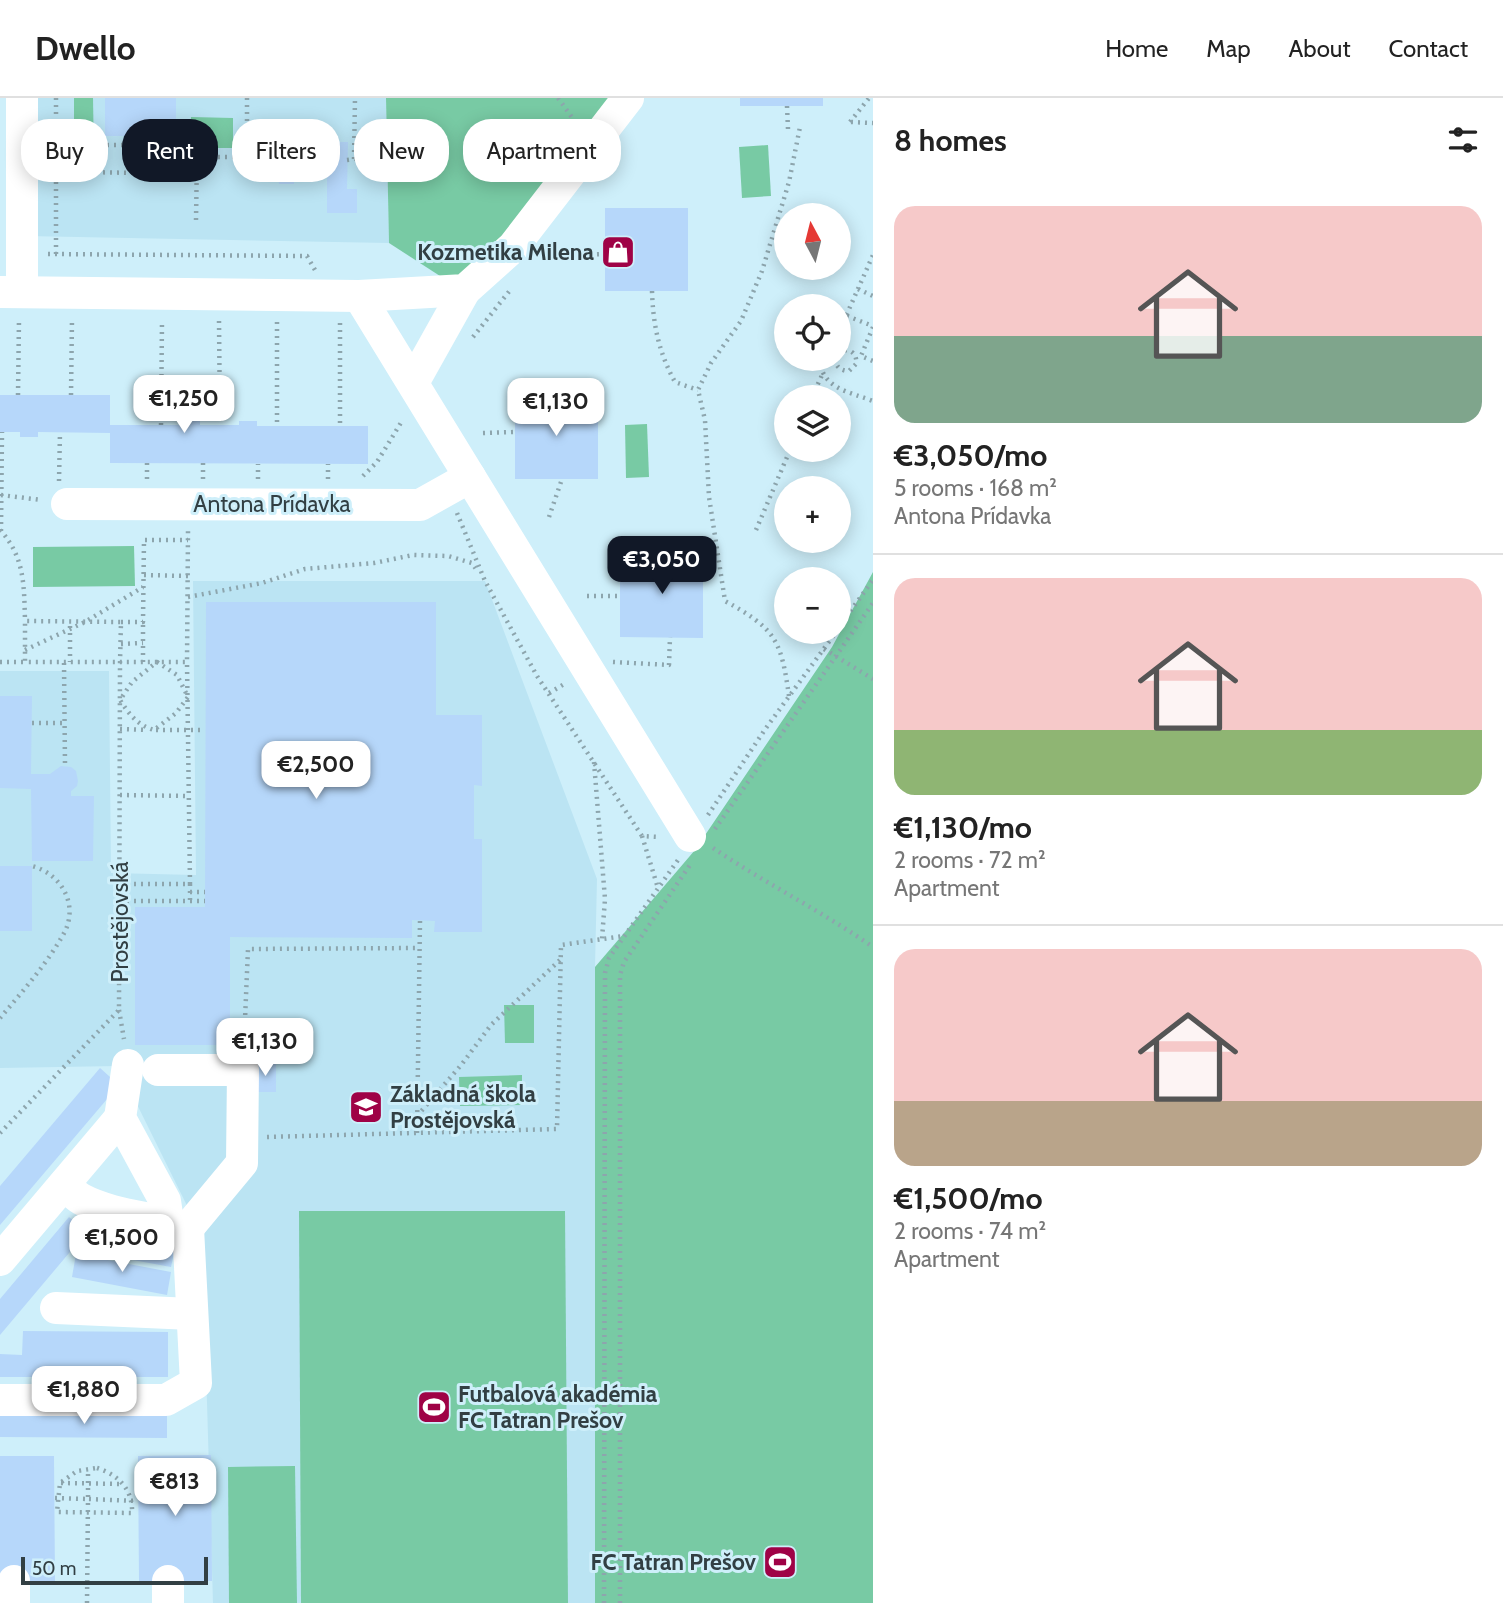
<!DOCTYPE html>
<html lang="en">
<head>
<meta charset="utf-8">
<style>
  :root { --surface:#fff; --page:#f2f2f2; --text:#222; --muted:#767676; --line:#e0e0e0; --accent:#111827 }
  body { margin:0; font-family:Cabin,sans-serif; background:var(--page); color:var(--text); height:100vh; display:flex; flex-direction:column; font-size:26px; white-space:nowrap }
  * { box-sizing:border-box; margin:0 }
  p { font-size:23px; color:var(--muted) }
  .icon { flex:none; width:38px; height:38px; fill:none; stroke:currentColor; stroke-width:2; stroke-linecap:round; stroke-linejoin:round }
  .map { position:relative; flex:1; overflow:hidden }
  .drawer { display:flex; flex-direction:column; background:var(--surface); width:630px }
  .drawer>* { flex:none }
  .guide { position:absolute; left:21px; top:21px; width:665px; height:63px; display:flex; gap:14px }
  .needle { width:46px; rotate:353deg }
  .fabs { position:absolute; left:774px; top:105px; display:grid; gap:14px }
  .fabs a { display:grid; place-items:center; width:77px; height:77px; border-radius:50%; background:var(--surface); box-shadow:0 4px 18px #0003; font-size:35px }
  .scale { position:absolute; left:21px; bottom:18px; width:187px; box-sizing:border-box; padding-left:7px; border:4px solid #323f43; border-top:0; font-size:19px; line-height:24px; white-space:nowrap; color:#323f43; -webkit-text-stroke:5px #ceeffa; paint-order:stroke }
  .price { position:absolute; translate:-50% -60px; padding:0 16px; border-radius:14px; background:#fff; color:#222; font-size:23px; line-height:46px; filter:drop-shadow(0 2px 4px #0008) }
  .price::after { content:''; position:absolute; left:50%; top:42px; width:21px; height:16px; margin-left:-10px; background:inherit; clip-path:polygon(0 0,100% 0,50% 100%) }
  .price.current { background:var(--accent); color:#fff }
  ul { padding:0; list-style:none }
  li { display:grid; align-content:center; gap:14px; height:371px; padding:0 21px }
  li+li { border-top:2px solid var(--line) }
  li span { display:grid; place-items:center; height:217px; border-radius:21px; color:#555 }
  li>.icon { margin-inline-start:auto }
  span .icon { width:126px; height:126px; fill:#fffc; stroke-width:1 }
  li b { font-size:30px }
  h2 { display:flex; justify-content:space-between; align-items:center; height:84px; padding:0 21px; font-size:30px }
  .pill { padding:0 24px; border-radius:28px; background:var(--surface); box-shadow:0 4px 18px #0003; font-size:24px; line-height:63px }
  .pill.current { background:var(--accent); color:#fff }
  header { display:flex; align-items:center; gap:42px; box-sizing:border-box; height:98px; padding:0 35px; background:var(--surface); border-bottom:2px solid var(--line) }
  header strong { font-size:33px }
  nav { display:flex; gap:38px; margin-inline-start:auto; font-size:24px }
  main { display:flex; flex:1; min-height:0 }
  .map>svg:first-child { display:block }
  .built { fill:#bbe4f3 }
  .green { fill:#78caa4 }
  .building { fill:#b6d7fa }
  .lines { fill:none; stroke-linecap:round; stroke-linejoin:round }
  .path { stroke:#8da5ad; stroke-width:4.5; stroke-dasharray:2 5; stroke-linecap:butt }
  .minor { stroke:#fff; stroke-width:32 }
  .labels { text-anchor:middle; dominant-baseline:central; stroke-width:6; stroke-linejoin:round; paint-order:stroke }
  .poi-label { font-size:23px; font-weight:bold; fill:#323f43; stroke:#ceeffa; text-anchor:end }
  .street-label { font-size:23px; fill:#323f43; stroke:#ceeffa }
</style>
</head>
<body>
<header>
<strong>Dwello</strong>
<nav><a>Home</a><a>Map</a><a>About</a><a>Contact</a></nav>
</header>
<main>
<div class="map">
<svg width="873" height="1505" viewBox="0 0 873 1505">
  <rect width="100%" height="100%" fill="#ceeffa"/>
  <!-- built -->
  <g class="built">
    <polygon points="28,0 386,0 389,145 26,138"/>
    <polygon points="193,483 485,483 597,781 595,869 595,1505 213,1505 202,1138 118,968 0,970 0,573 109,573 111,775 196,777"/>
  </g>
  <!-- green -->
  <g class="green">
    <polygon points="74,0 93,0 94,59 74,58"/>
    <polygon points="386,0 633,0 474,200 389,145"/>
    <polygon points="191,19 233,20 233,50 190,50"/>
    <polygon points="768,47 771,98 742,100 739,49"/>
    <polygon points="647,326 649,379 626,380 625,327"/>
    <polygon points="134,448 135,488 33,489 33,449"/>
    <polygon points="873,474 873,1505 595,1505 595,869 695,752 832,549"/>
    <polygon points="504,907 534,907 534,945 505,945"/>
    <polygon points="522,977 522,1007 460,1008 459,979"/>
    <polygon points="299,1113 565,1113 568,1505 301,1505"/>
    <polygon points="295,1368 297,1505 229,1505 228,1369"/>
  </g>
  <!-- building -->
  <g class="building">
    <rect x="105" y="0" width="71" height="38"/>
    <rect x="740" y="0" width="83" height="8"/>
    <polygon points="327,44 348,44 347,91 357,91 357,115 327,115"/>
    <polygon points="277,70 294,70 294,86 279,86"/>
    <rect x="605" y="110" width="83" height="83"/>
    <polygon points="0,297 110,297 110,327 183,327 183,323 200,323 200,327 239,327 239,323 257,323 257,328 368,328 368,366 110,365 110,335 38,334 38,339 20,339 20,334 0,334"/>
    <rect x="515" y="298" width="83" height="83"/>
    <polygon points="620,456 703,456 703,540 620,539"/>
    <polygon points="206,504 436,504 436,617 482,617 482,688 474,687 474,741 482,741 482,834 434,834 435,823 412,822 412,840 230,839 230,947 135,947 135,809 205,809"/>
    <polygon points="0,598 32,598 31,676 50,676 61,668 71,669 76,673 78,683 77,688 71,693 71,698 94,698 93,763 32,763 31,691 0,690"/>
    <rect x="0" y="768" width="32" height="65"/>
    <rect x="252" y="948" width="24" height="13"/>
    <polygon points="276,966 276,994 253,994 253,967"/>
    <polygon points="100,970 119,987 0,1127 0,1088"/>
    <polygon points="69,1119 82,1130 176,1146 171,1169 78,1152 80,1142 0,1237 0,1201"/>
    <polygon points="76,1156 171,1174 167,1197 72,1179"/>
    <polygon points="23,1233 168,1234 168,1279 0,1279 0,1256 22,1257"/>
    <polygon points="0,1316 167,1317 167,1340 0,1339"/>
    <polygon points="211,1357 212,1483 139,1483 138,1358"/>
    <polygon points="0,1358 54,1358 55,1483 0,1483"/>
  </g>
  <g class="lines">
    <!-- path -->
    <g class="path">
      <polyline points="56,0 56,156"/>
      <polyline points="247,0 247,59 327,60"/>
      <polyline points="558,0 576,25"/>
      <polyline points="787,8 788,31"/>
      <polyline points="850,24 869,0"/>
      <polyline points="851,24 873,25"/>
      <polyline points="107,47 142,47 142,38"/>
      <polyline points="269,59 269,81 278,81"/>
      <polyline points="347,62 354,61 355,0"/>
      <polyline points="82,74 197,76"/>
      <polyline points="196,122 197,59 247,59"/>
      <polyline points="48,156 307,158 315,172"/>
      <polyline points="576,157 605,156"/>
      <polyline points="858,191 873,198"/>
      <path d="M652,193C653,227 659,255 675,284L698,292"/>
      <polyline points="847,218 873,228"/>
      <polyline points="219,223 220,327"/>
      <polyline points="277,224 277,328"/>
      <polyline points="340,225 340,328"/>
      <polyline points="873,229 861,258 873,263"/>
      <polyline points="838,236 873,157"/>
      <polyline points="473,239 511,191"/>
      <path d="M819,261C823,291 847,293 873,303"/>
      <path d="M835,261C836,269 841,273 849,273L856,266C858,255 848,248 838,255"/>
      <polyline points="18,297 19,221"/>
      <polyline points="71,297 72,221"/>
      <polyline points="812,299 822,277"/>
      <polyline points="161,327 162,223"/>
      <polyline points="483,335 515,334"/>
      <polyline points="363,378 377,364 402,323"/>
      <polyline points="147,381 147,365"/>
      <polyline points="203,381 203,365"/>
      <polyline points="258,381 258,366"/>
      <polyline points="328,381 328,366"/>
      <polyline points="59,383 60,334"/>
      <polyline points="1,397 41,402"/>
      <polyline points="457,415 485,483 537,578 642,738 659,739"/>
      <polyline points="549,419 562,381"/>
      <path d="M0,432C25,459 24,488 25,523"/>
      <polyline points="756,432 790,352"/>
      <polyline points="1,433 2,334"/>
      <polyline points="144,477 188,478"/>
      <polyline points="587,498 620,498"/>
      <polyline points="188,499 262,485 305,471 374,465 413,457 448,458 472,465 478,474"/>
      <polyline points="121,524 143,524 144,442 188,442"/>
      <polyline points="70,528 70,564"/>
      <polyline points="838,530 873,482"/>
      <polyline points="121,546 143,545"/>
      <polyline points="824,551 873,581"/>
      <polyline points="25,552 85,524 143,489"/>
      <polyline points="0,564 25,564"/>
      <polyline points="143,564 143,524"/>
      <path d="M157,564L177,577L188,599L176,615L154,632C137,627 129,616 120,602L132,584Z"/>
      <polyline points="613,564 669,567 670,539"/>
      <polyline points="64,565 65,667"/>
      <polyline points="549,595 566,585"/>
      <path d="M789,598C781,542 776,531 725,503L709,399L705,322L698,292L711,265L741,223L762,173L789,84L800,29"/>
      <polyline points="32,625 64,625"/>
      <polyline points="120,631 147,632"/>
      <polyline points="156,632 205,632"/>
      <polyline points="594,664 605,801 602,841"/>
      <polyline points="120,697 189,698"/>
      <polyline points="708,717 766,630 836,534"/>
      <polyline points="715,731 873,505"/>
      <polyline points="642,738 658,790"/>
      <path d="M713,750C765,785 821,813 873,849"/>
      <polyline points="120,786 190,786 187,564"/>
      <polyline points="190,786 190,803"/>
      <polyline points="190,794 205,794"/>
      <polyline points="120,803 205,803"/>
      <polyline points="119,912 124,941"/>
      <path d="M0,920C22,894 46,867 63,837C80,808 62,776 32,768"/>
      <polyline points="244,945 248,851 419,850"/>
      <polyline points="417,1018 462,966 491,927 561,861"/>
      <polyline points="0,1035 119,912 120,565 121,524 25,523 25,564 187,564 188,433"/>
      <polyline points="417,1035 420,823"/>
      <polyline points="267,1039 557,1031 561,847 624,838"/>
      <path d="M97,1370C119,1377 133,1392 132,1415L57,1414L60,1385L77,1373Z"/>
      <polyline points="61,1385 124,1386"/>
      <polyline points="55,1400 88,1401 88,1371"/>
      <polyline points="87,1505 88,1401 138,1403"/>
      <polyline points="604,1505 605,875 609,860 678,762"/>
      <polyline points="620,1505 620,877 624,864 692,764"/>
    </g>
    <!-- minor -->
    <g class="minor">
      <polyline points="22,0 22,194"/>
      <polyline points="0,194 359,198 465,192 513,149 628,0"/>
      <polyline points="359,198 690,738"/>
      <polyline points="413,285 465,192"/>
      <polyline points="67,406 420,407 470,379"/>
      <polyline points="128,967 120,1020 165,1103 168,1123"/>
      <polyline points="158,972 243,972 242,1065 188,1130"/>
      <polyline points="0,1162 120,1020"/>
      <polyline points="56,1210 192,1216"/>
      <path d="M0,1302H166L196,1285L188,1130C153,1119 113,1118 81,1101C75,1097 69,1091 64,1087"/>
      <polyline points="168,1483 168,1505"/>
      <polyline points="14,1505 14,1483"/>
    </g>
  </g>
  <!-- icons -->
  <defs>
    <g id="shop-square" transform="scale(1.75)"><rect x="-9" y="-9" width="18" height="18" rx="4" fill="#9f0246" stroke="#ceeffa"/><path d="M-5-2.5h2.3a2.7 3.5 0 0 1 5.4 0H5L5.5 6h-11ZM-1.5-2.5h3a1.5 2.3 0 0 0-3 0Z" fill="#fff"/></g>
    <g id="school-square" transform="scale(1.75)"><rect x="-9" y="-9" width="18" height="18" rx="4" fill="#9f0246" stroke="#ceeffa"/><path d="M0-5L7-2L0 1L-7-2ZM-4 1L0 2.5L4 1V4Q0 6-4 4Z" fill="#fff"/></g>
    <g id="stadium-square" transform="scale(1.75)"><rect x="-9" y="-9" width="18" height="18" rx="4" fill="#9f0246" stroke="#ceeffa"/><path d="M0-5a6.5 5 0 1 0 0 10a6.5 5 0 1 0 0-10ZM-3.5-1.8h7v3.6h-7Z" fill="#fff"/></g>
  </defs>
  <g fill-rule="evenodd">
    <use href="#shop-square" x="618" y="154"/>
    <use href="#school-square" x="366" y="1009"/>
    <use href="#stadium-square" x="434" y="1309"/>
    <use href="#stadium-square" x="780" y="1464"/>
  </g>
  <g class="labels">
    <!-- poi labels -->
    <g class="poi-label">
      <text x="594" y="154">Kozmetika Milena</text>
      <text x="390" y="996" text-anchor="start">Základná škola<tspan x="390" dy="26">Prostějovská</tspan></text>
      <text x="458" y="1296" text-anchor="start">Futbalová akadémia<tspan x="458" dy="26">FC Tatran Prešov</tspan></text>
      <text x="756" y="1464">FC Tatran Prešov</text>
    </g>
    <!-- street labels -->
    <g class="street-label">
      <text x="272" y="406">Antona Prídavka</text>
      <text transform="translate(120 824) rotate(-90)">Prostějovská</text>
    </g>
  </g>
</svg>
<div class="fabs">
<a><svg class="needle" viewBox="-14 -14 28 28"><path d="M0-13l5 13h-10z" fill="#e53935"/><path d="M0 13l5-13h-10z" fill="#767676"/></svg></a>
<a><svg class="icon" aria-label="locate" viewBox="0 0 24 24"><circle cx="12" cy="12" r="6"/><path d="M12 2v4M12 18v4M2 12h4M18 12h4"/></svg></a>
<a><svg class="icon" aria-label="layers" viewBox="0 0 24 24"><path d="M12 4l9 5-9 5-9-5zM3 14l9 5 9-5"/></svg></a>
<a>+</a>
<a>−</a>
</div>
<div class="scale">50 m</div>
<b class="price" style="left:184px;top:337px">€1,250</b>
<b class="price" style="left:556px;top:340px">€1,130</b>
<b class="price current" style="left:662px;top:498px">€3,050</b>
<b class="price" style="left:316px;top:703px">€2,500</b>
<b class="price" style="left:265px;top:980px">€1,130</b>
<b class="price" style="left:122px;top:1176px">€1,500</b>
<b class="price" style="left:84px;top:1328px">€1,880</b>
<b class="price" style="left:175px;top:1420px">€813</b>
<div class="guide">
<a class="pill">Buy</a>
<a class="pill current">Rent</a>
<a class="pill">Filters</a>
<a class="pill">New</a>
<a class="pill">Apartment</a>
</div>
</div>
<section class="drawer">
<h2>8 homes<svg class="icon" aria-label="filters" viewBox="0 0 24 24"><path d="M4 7h16M4 17h16"/><circle cx="9" cy="7" r="2"/><circle cx="15" cy="17" r="2"/></svg></h2>
<ul>
<li><span style="background:linear-gradient(#f6c9c9 60%,#7fa58c 0)"><svg class="icon" aria-label="home" viewBox="0 0 24 24"><path d="M3 11l9-7 9 7M6 9v11h12V9"/></svg></span><div><b>€3,050/mo</b><p>5 rooms · 168 m²</p><p>Antona Prídavka</p></div></li>
<li><span style="background:linear-gradient(#f6c9c9 70%,#8fb573 0)"><svg class="icon" aria-label="home" viewBox="0 0 24 24"><path d="M3 11l9-7 9 7M6 9v11h12V9"/></svg></span><div><b>€1,130/mo</b><p>2 rooms · 72 m²</p><p>Apartment</p></div></li>
<li><span style="background:linear-gradient(#f6c9c9 70%,#b9a48a 0)"><svg class="icon" aria-label="home" viewBox="0 0 24 24"><path d="M3 11l9-7 9 7M6 9v11h12V9"/></svg></span><div><b>€1,500/mo</b><p>2 rooms · 74 m²</p><p>Apartment</p></div></li>
</ul>
</section>
</main>
</body>
</html>
